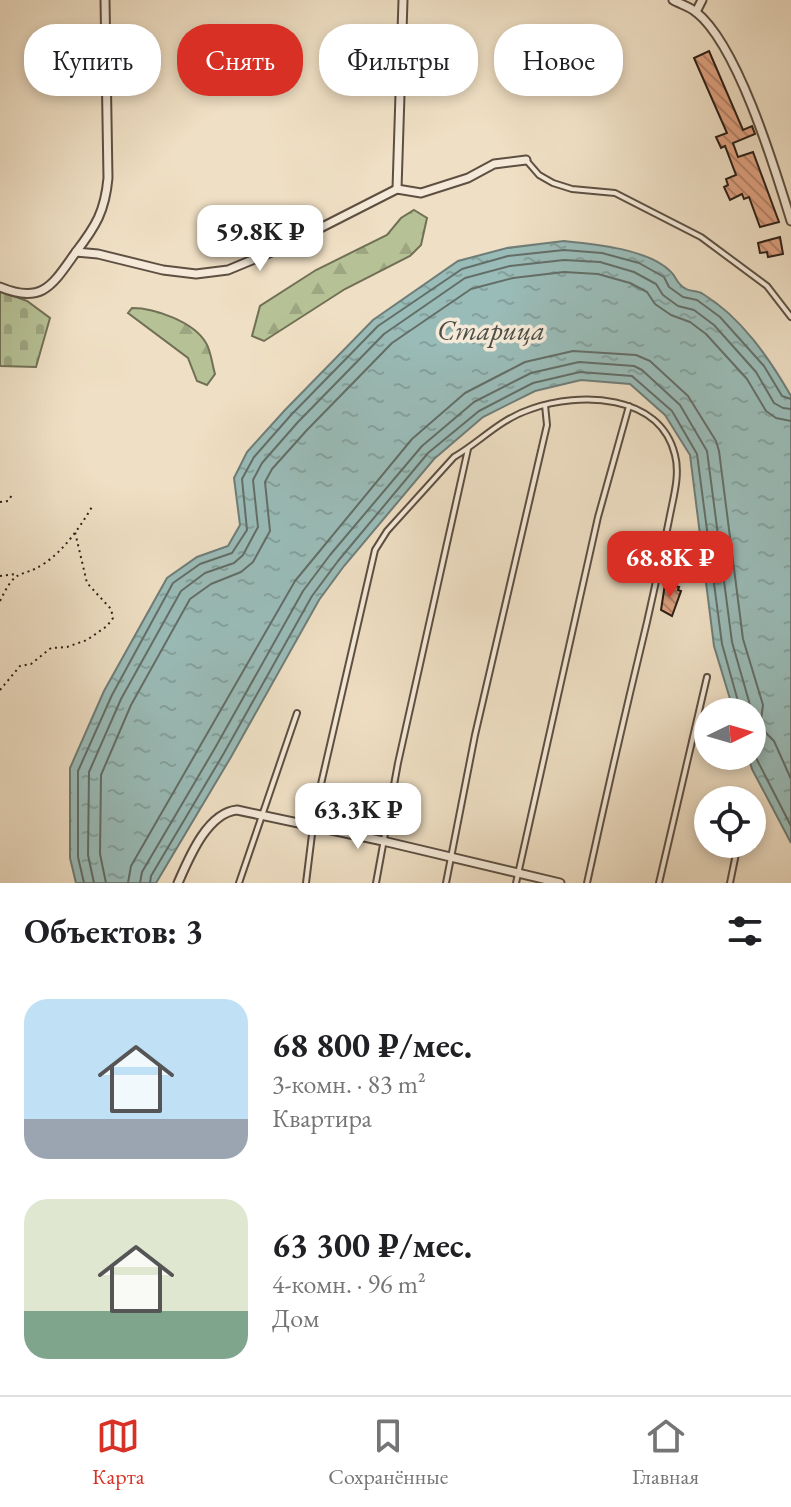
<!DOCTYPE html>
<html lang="ru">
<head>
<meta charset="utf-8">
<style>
  :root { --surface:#fff; --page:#f2f2f2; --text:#202124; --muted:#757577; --line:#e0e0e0; --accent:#d93025 }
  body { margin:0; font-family:"EB Garamond",serif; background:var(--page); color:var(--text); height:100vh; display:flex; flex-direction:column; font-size:30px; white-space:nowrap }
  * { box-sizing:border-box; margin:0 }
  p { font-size:26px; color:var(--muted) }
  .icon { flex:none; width:44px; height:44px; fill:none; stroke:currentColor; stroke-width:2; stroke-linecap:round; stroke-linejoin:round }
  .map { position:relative; height:883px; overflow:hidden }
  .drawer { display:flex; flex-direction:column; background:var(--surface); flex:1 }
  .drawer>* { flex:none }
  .hud { position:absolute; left:24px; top:24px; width:744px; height:72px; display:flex; gap:16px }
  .needle { width:52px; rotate:85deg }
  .tools { position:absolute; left:694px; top:698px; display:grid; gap:16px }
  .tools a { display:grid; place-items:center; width:72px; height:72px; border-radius:50%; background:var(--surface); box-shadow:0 4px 12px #0003; font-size:40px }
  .price { position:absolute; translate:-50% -68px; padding:0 18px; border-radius:16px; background:#fff; color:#222; font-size:26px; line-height:52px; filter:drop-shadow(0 2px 4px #0008) }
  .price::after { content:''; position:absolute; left:50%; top:48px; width:24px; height:18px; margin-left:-12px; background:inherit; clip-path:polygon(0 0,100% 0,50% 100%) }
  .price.active { background:var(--accent); color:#fff }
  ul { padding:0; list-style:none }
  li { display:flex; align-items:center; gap:24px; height:200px; padding:0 24px }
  li span { display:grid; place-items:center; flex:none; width:224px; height:160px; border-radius:24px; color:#555 }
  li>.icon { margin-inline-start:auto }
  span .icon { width:96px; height:96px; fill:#fffc; stroke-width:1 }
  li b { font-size:34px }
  h2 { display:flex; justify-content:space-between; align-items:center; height:96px; padding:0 24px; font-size:34px }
  .tag { padding:0 28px; border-radius:32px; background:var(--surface); box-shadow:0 4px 12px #0003; font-size:28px; line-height:72px }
  .tag.active { background:var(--accent); color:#fff }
  .menu { display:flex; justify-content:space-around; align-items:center; height:112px; border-top:2px solid var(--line); background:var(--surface); font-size:22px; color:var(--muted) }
  .menu a { display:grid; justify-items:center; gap:4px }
  .menu .active { color:var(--accent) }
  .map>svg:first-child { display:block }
  .forest { fill:url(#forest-firs); stroke:#717056; stroke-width:2 }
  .cemetery { fill:url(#cemetery-stones); stroke:#717056; stroke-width:2 }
  .water { fill:url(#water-ripples); stroke:#6e7d78; stroke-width:2 }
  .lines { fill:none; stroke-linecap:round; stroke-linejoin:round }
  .shore { stroke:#636e68; stroke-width:2 }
  .building { fill:url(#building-back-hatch); stroke:#2c1f17; stroke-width:2 }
  .lane-casing { stroke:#5d4f42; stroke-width:8 }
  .street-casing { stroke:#5d4f42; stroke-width:11 }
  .path { stroke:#2c1f17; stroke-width:2; stroke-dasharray:2 4; stroke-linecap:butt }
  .lane { stroke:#f5ead9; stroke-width:4 }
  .street { stroke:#f5ead9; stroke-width:7 }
  .labels { text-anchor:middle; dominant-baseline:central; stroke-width:7; stroke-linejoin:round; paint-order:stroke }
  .water-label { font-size:28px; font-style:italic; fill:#4d4e47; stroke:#f5ead9 }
</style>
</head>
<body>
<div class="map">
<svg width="791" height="883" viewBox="0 0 791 883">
  <defs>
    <pattern id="forest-firs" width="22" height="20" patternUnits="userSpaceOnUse" patternTransform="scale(2)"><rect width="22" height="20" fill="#b6c296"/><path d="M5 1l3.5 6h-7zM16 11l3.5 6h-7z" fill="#9da681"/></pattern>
    <pattern id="cemetery-stones" width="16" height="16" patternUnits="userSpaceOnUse" patternTransform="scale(2)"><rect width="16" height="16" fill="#b6c296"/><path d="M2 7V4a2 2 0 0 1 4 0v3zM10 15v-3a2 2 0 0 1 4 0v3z" fill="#9da681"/></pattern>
    <pattern id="water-ripples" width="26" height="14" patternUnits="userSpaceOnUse" patternTransform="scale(2)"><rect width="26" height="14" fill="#9abcb8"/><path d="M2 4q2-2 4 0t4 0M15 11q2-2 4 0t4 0" fill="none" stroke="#85a19d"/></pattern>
    <pattern id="building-back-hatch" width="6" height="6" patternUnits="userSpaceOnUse" patternTransform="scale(2)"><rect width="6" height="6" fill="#dfa180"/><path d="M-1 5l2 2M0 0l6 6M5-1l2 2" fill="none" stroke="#b58368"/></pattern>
  </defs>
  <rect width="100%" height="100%" fill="#efdfc4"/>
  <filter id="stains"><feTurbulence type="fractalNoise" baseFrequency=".0025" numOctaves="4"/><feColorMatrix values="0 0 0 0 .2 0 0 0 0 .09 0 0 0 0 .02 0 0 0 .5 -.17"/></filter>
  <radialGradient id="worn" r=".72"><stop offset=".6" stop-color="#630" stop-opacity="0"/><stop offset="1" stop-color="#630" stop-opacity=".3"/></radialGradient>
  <!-- forest -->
  <g class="forest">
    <polygon points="414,210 427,218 421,245 410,256 345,289 264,341 252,336 260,306 316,270 387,235 401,218"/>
    <path d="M132,308C155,308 194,322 206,343C211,351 212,364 215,374L207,385L197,381L188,358L128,313Z"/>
  </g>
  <!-- cemetery -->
  <polygon class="cemetery" points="0,291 27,301 50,318 36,367 0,366"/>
  <!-- water -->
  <path class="water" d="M564,241C594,244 648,249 670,271C677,277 676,284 686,289C691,292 697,290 703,294C741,317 769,358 791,396V843L752,769L748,756H752V712H734L714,646L690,455L665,415L630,384L581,380L535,391L483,417L434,459L344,566L319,600L231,757L156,883H76L70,858V768L104,691L167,578L197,557L228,546L240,525L234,478L247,452L285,410L373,320L458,261L507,248Z"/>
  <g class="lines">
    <!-- shore -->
    <g class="shore">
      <polyline points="752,750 791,826"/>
      <polyline points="84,883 78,857 78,771 112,695 173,583 200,564 232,553 247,530 242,479 254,457 291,415 378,326 462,269 508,256 564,250 602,253 639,263 664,277 669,287 683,297 697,300 720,317 764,366 782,396 791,399"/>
      <polyline points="94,883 88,855 89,772 121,699 181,591 205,573 234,563 243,555 258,527 253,480 262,463 298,422 384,334 465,278 510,266 564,260 600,262 634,272 656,284 663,295 678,306 694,310 714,325 756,372 774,403 783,408 791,409"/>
      <polyline points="106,883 100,854 101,775 131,705 190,599 211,584 241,572 253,562 270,531 265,482 272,469 307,430 392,343 471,289 513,278 564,272 598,274 630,283 647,292 655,304 671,315 690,322 706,334 747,379 766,411 776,418 791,421"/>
      <polyline points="128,883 131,866 295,581 412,439 465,393 525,362 573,351 636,355 650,361 688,396 716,441 719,451 743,639 763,705 760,727 774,741 791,779"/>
      <polyline points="140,883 142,872 215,748 303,591 330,555 422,446 474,402 531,373 579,362 634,366 642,370 680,405 707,451 732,642 752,712"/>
      <polyline points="150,883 151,876 224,753 312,596 338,561 428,453 479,411 533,383 580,372 632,376 672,411 697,454 722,644 741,712"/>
    </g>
  </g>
  <!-- building -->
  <g class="building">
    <polygon points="709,51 743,130 752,126 755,134 733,143 738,157 753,152 779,222 760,227 749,197 744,199 742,194 730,200 724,187 728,185 726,179 736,175 725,146 721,148 716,137 727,133 694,58"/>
    <polygon points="780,237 783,254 768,257 767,252 760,253 758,243"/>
    <polygon points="665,584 679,587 678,590 681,591 672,616 661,610"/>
  </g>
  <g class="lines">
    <!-- lane casing -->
    <g class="lane-casing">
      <g id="lane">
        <polyline points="526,160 539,175 553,183 572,189 615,193 701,237 767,286 791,317"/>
        <polyline points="239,883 297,713"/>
        <path d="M306,883L315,810L375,550L387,531L454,457C480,442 500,419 531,409C579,392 660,393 675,455C680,474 674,495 670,515C663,551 655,586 647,622C626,709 606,796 587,883"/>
        <polyline points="376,883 398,763 468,449"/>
        <polyline points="446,883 475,735 547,425 545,405"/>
        <polyline points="516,883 598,517 629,406"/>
        <polyline points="659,883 707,677"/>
        <polyline points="730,883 738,844"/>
      </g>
    </g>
    <!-- street casing -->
    <g class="street-casing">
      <g id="street">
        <path d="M673,0C680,4 690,7 696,12C738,45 775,169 791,221"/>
        <polyline points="696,12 702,0"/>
        <polyline points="397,189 403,0"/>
        <path d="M76,252C96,226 105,211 108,178L105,0"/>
        <path d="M0,287C43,305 53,284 76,252L98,254L163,270L196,274L228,270L281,248L397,189L421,193L468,178L494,164L526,160"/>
        <path d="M178,883C189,858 207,813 237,810L383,841L560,883"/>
      </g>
    </g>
    <!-- path -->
    <g class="path">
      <polyline points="0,502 8,501 12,495"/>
      <polyline points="0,576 15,574"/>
      <path d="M0,601C18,564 18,581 45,563C65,549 81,526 93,505"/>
      <polyline points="0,690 20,666 31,664 51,648 67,647 87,640 107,626 113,618 111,609 87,583 75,532"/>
    </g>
    <!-- lane -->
    <use href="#lane" class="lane"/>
    <!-- street -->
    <use href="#street" class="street"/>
  </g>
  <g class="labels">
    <!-- water labels -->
    <g class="water-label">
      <text x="491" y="330">Старица</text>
    </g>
  </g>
  <rect width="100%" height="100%" filter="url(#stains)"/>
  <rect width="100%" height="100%" fill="url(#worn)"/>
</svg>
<div class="tools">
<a><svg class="needle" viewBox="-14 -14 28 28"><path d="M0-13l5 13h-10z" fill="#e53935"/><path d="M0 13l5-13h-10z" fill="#757577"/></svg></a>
<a><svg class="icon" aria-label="locate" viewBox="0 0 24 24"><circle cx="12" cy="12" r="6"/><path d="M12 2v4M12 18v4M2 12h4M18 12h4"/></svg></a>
</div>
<b class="price" style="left:260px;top:273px">59.8K ₽</b>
<b class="price active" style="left:670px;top:599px">68.8K ₽</b>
<b class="price" style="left:358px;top:851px">63.3K ₽</b>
<div class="hud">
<a class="tag">Купить</a>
<a class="tag active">Снять</a>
<a class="tag">Фильтры</a>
<a class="tag">Новое</a>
</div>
</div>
<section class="drawer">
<h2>Объектов: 3<svg class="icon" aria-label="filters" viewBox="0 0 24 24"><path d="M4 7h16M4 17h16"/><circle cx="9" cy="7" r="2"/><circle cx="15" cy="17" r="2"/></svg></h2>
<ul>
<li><span style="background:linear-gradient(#bfe0f5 75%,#9aa5b1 0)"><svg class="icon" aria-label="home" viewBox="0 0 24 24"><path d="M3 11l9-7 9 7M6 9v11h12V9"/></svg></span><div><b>68 800 ₽/мес.</b><p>3-комн. · 83 m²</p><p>Квартира</p></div></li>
<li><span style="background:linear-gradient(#dfe7d0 70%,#7fa58c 0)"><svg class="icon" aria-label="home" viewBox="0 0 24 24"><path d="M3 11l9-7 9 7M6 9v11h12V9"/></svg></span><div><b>63 300 ₽/мес.</b><p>4-комн. · 96 m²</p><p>Дом</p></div></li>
</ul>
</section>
<nav class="menu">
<a class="active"><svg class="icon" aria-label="map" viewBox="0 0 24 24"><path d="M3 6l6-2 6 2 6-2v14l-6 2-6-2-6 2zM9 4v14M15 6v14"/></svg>Карта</a>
<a><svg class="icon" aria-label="saved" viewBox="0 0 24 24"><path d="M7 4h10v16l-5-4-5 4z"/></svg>Сохранённые</a>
<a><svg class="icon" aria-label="home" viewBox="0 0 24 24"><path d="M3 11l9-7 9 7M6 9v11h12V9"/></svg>Главная</a>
</nav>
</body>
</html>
